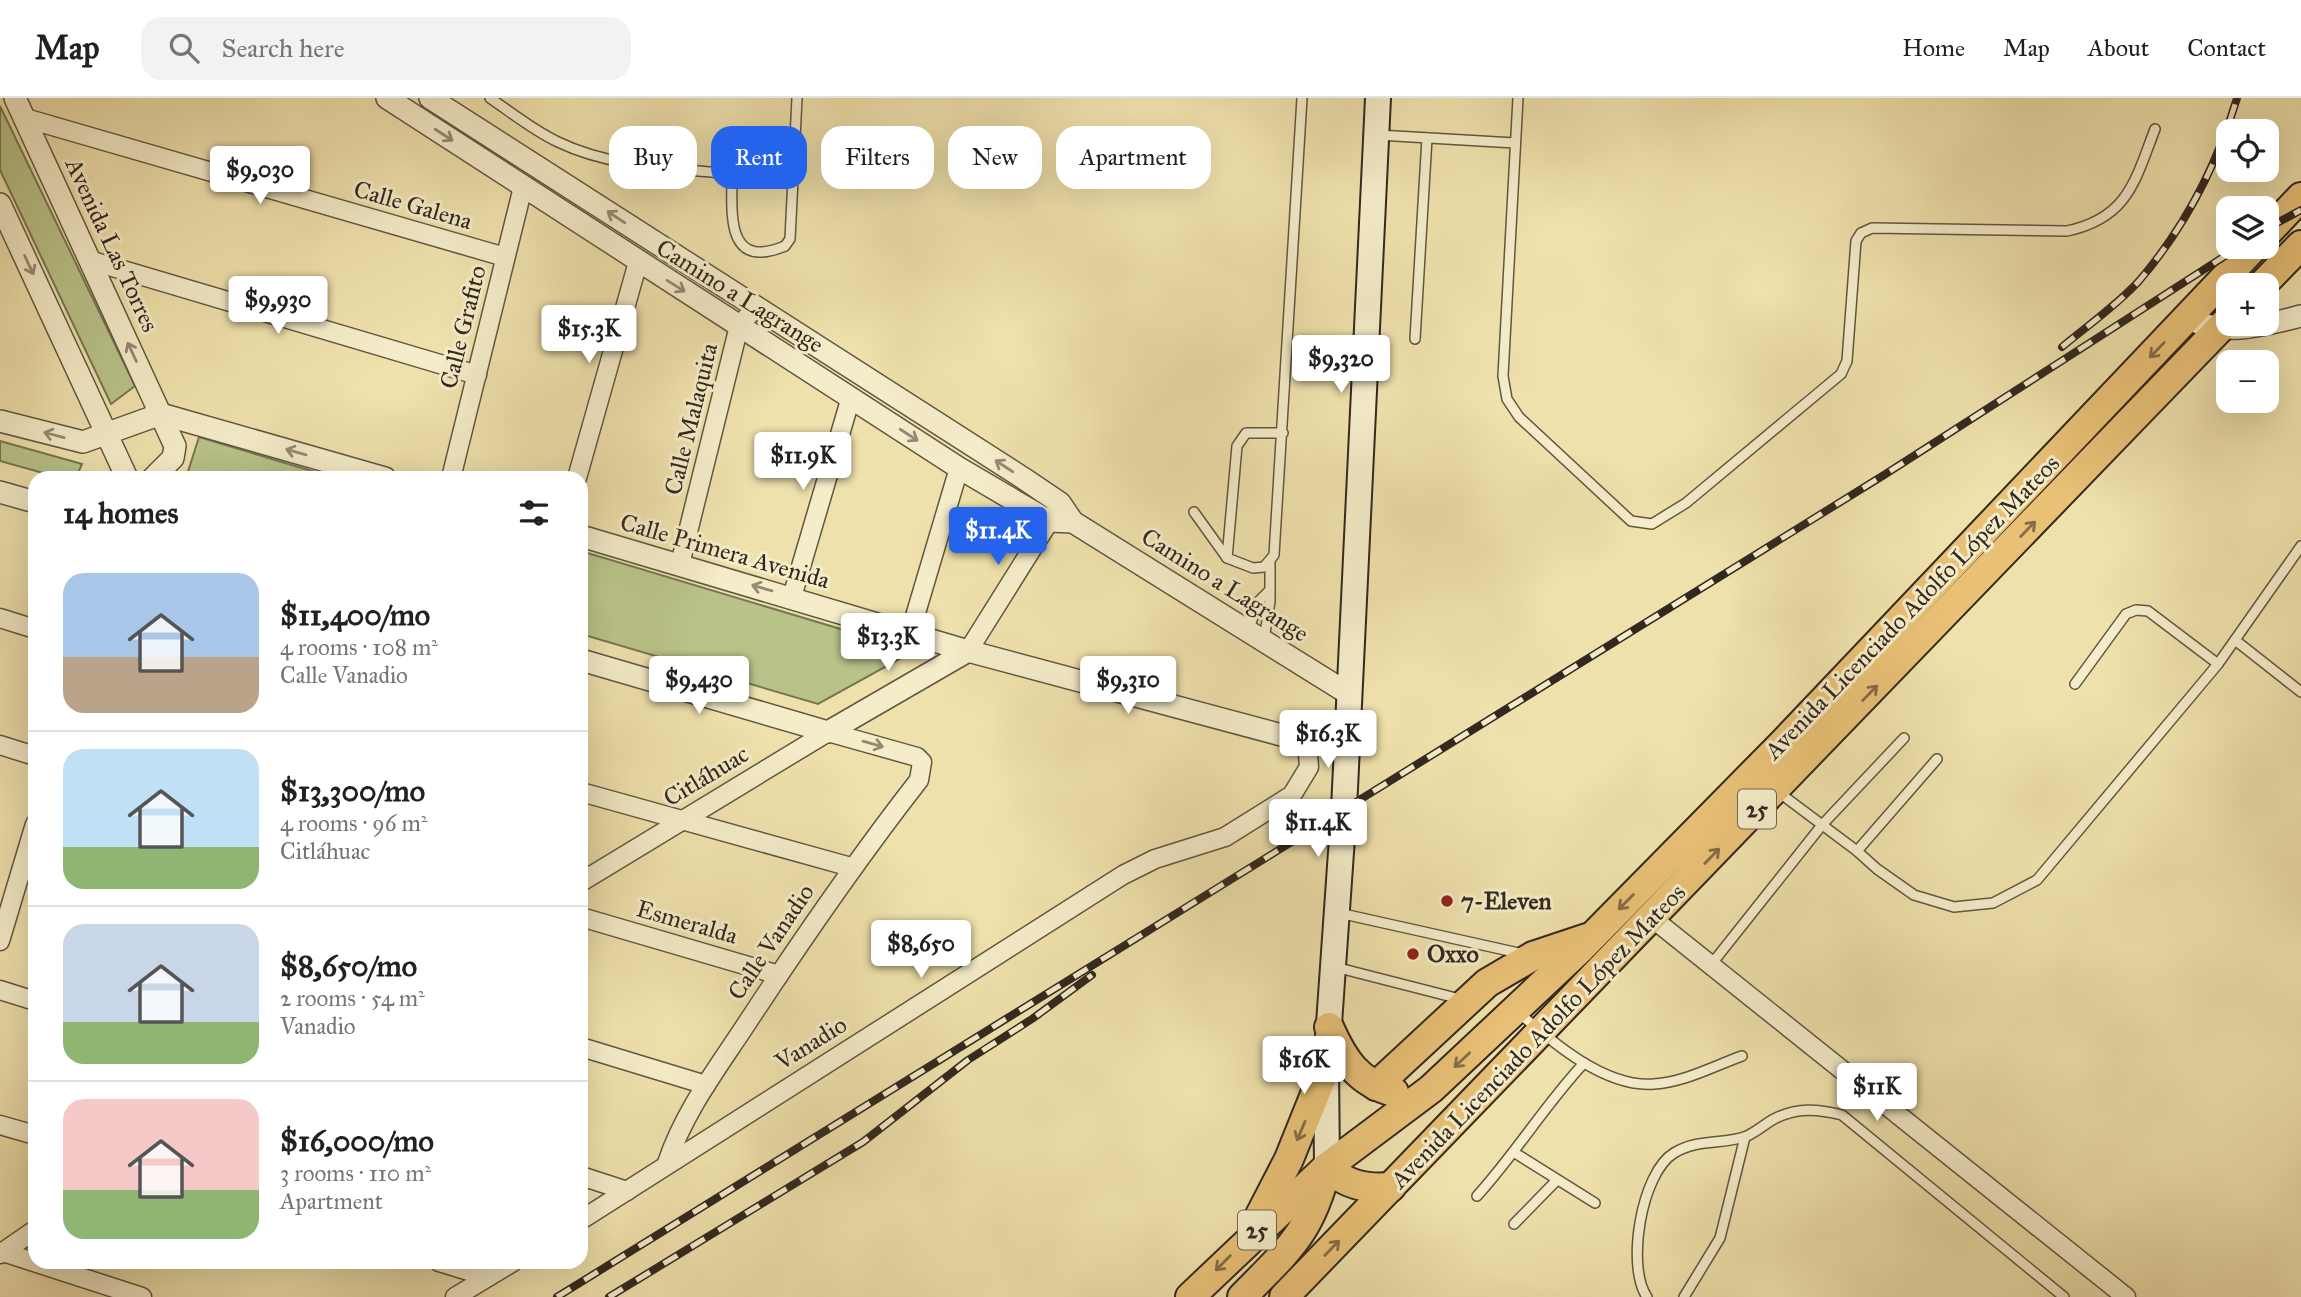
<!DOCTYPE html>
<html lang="en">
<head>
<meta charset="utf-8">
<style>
  :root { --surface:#fff; --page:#f2f2f2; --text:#202124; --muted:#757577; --line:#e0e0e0; --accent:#2563eb }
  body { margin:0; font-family:"IM FELL Great Primer",serif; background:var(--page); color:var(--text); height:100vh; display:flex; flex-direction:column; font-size:26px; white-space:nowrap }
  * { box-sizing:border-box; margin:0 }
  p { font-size:23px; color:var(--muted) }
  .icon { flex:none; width:38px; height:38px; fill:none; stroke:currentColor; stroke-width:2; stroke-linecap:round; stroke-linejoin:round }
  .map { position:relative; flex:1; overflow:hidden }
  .details { position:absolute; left:28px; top:373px; width:560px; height:798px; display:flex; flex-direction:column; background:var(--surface); border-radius:21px; box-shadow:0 7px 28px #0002 }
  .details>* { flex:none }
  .hud { position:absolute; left:609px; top:28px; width:665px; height:63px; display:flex; gap:14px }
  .fabs { position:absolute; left:2216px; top:21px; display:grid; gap:14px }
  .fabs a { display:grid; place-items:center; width:63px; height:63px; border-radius:14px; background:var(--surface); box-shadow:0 7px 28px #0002; font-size:35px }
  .price { position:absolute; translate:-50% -60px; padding:0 16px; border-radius:7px; background:#fff; color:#222; font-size:23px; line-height:46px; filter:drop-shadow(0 2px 4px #0008) }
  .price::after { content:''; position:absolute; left:50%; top:42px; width:21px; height:16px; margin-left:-10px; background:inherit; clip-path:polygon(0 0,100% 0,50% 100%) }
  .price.current { background:var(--accent); color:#fff }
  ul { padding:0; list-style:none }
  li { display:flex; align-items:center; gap:21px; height:175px; padding:0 35px }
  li+li { border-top:2px solid var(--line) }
  li span { display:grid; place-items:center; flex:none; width:196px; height:140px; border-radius:21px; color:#555 }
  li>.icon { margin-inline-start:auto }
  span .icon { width:84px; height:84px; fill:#fffc; stroke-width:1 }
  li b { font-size:30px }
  h2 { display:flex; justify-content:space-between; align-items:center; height:84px; padding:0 35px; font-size:30px }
  .tag { padding:0 24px; border-radius:21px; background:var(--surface); box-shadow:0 7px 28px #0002; font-size:24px; line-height:63px }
  .tag.current { background:var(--accent); color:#fff }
  header { display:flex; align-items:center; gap:42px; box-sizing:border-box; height:98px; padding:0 35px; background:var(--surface); border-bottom:2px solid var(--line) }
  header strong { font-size:33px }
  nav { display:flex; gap:38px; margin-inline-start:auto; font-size:24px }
  .search { width:490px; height:63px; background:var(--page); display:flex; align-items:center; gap:18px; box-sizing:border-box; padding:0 24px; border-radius:21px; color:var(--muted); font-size:26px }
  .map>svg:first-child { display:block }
  .green { fill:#b9c389; stroke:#767654; stroke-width:2 }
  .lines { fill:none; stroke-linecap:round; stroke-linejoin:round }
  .service-casing { stroke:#615642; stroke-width:12 }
  .minor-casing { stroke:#615642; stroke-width:21 }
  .tertiary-casing { stroke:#615642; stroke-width:24 }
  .secondary-casing { stroke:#32281f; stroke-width:28 }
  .primary-casing { stroke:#32281f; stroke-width:32 }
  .service { stroke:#f5ecc9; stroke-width:9 }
  .minor { stroke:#f5ecc9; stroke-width:18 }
  .tertiary { stroke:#f5ecc9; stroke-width:21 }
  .secondary { stroke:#f5ecc9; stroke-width:24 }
  .primary { stroke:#e8c076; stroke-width:28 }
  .rail-casing { stroke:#32281f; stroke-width:8 }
  .rail { stroke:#f5ecc9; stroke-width:5; stroke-dasharray:16; stroke-linecap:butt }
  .oneway { stroke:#948a74 }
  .oneway2 { stroke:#846c46 }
  .poi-dot { fill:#8f2418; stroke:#f5ecc9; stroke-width:2.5 }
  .labels { text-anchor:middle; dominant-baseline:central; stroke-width:6; stroke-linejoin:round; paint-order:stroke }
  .shield { fill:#f5ecc9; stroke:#6c6352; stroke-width:2 }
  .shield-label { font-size:23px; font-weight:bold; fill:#32281f }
  .street-label { font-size:24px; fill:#32281f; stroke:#f5ecc9 }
  .poi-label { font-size:24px; font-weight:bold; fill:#32281f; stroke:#f5ecc9; text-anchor:start }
</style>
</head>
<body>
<header>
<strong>Map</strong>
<div class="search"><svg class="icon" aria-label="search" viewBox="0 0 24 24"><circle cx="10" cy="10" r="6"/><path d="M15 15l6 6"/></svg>Search here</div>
<nav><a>Home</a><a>Map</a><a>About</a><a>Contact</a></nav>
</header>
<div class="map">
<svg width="2301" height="1199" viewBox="0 0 2301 1199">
  <rect width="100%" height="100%" fill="#efe1ac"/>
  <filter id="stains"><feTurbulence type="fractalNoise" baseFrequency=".00286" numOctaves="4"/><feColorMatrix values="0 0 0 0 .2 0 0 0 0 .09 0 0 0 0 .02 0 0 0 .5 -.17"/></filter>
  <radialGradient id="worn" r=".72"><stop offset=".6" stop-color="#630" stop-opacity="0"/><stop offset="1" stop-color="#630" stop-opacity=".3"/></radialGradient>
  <!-- green -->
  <g class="green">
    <polygon points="0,8 135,288 111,306 0,72"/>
    <polygon points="199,339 335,380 186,380"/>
    <polygon points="0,343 82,366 76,380 61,380 0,363"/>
    <polygon points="581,453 914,553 818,606 581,536"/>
  </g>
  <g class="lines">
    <!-- service casing -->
    <g class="service-casing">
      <g id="service">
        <path d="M490,0C512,15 534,33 558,44C612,70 673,70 732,76"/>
        <path d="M1518,0L1503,278L1507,301L1519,319L1631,423L1652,426L1686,405L1841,276L1847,263L1856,143L1861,135L1872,130L2067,133C2128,120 2135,83 2155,31"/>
        <polyline points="1378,37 1515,45"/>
        <path d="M794,53L732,76C732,115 725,173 785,148L790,141L797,0"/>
        <polyline points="1415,241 1427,40"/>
        <polyline points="1283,335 1246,335 1237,348 1227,460 1253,470 1264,469 1274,457 1302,0"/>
        <polyline points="1194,414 1227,460"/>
        <polyline points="1248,533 1259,503 1269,493"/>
        <polyline points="1264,542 1270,503 1270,464"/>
        <polyline points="2235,542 2301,594"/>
        <polyline points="2075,586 2126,516 2136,512 2148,513 2218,566"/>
        <polyline points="1777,693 1857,753 1877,771 1914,797 1954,809 1993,805 2037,782 2218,566 2301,448"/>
        <polyline points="1857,753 1937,661"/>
        <polyline points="1339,815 1523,856"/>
        <polyline points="1710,868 1822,727 1904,640"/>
        <polyline points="1335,869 1460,901"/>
        <path d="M1518,914C1552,944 1605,990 1654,986C1685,984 1714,968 1742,958"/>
        <polyline points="1515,1055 1595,1105"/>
        <path d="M1477,1098C1516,1055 1545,1007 1584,965"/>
        <polyline points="1514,1126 1556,1083"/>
        <path d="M1647,1199C1626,1169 1641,1075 1674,1055C1698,1040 1724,1047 1747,1038C1756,1034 1765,1026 1774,1021C1797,1009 1818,1011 1842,1017L2064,1199"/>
        <polyline points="1684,1199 1720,1140 1745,1039"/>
      </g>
    </g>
    <!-- minor casing -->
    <g class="minor-casing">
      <g id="minor">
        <polyline points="25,20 505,159"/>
        <polyline points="89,162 477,277"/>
        <polyline points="451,380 523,89"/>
        <polyline points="577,380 638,164"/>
        <polyline points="680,466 739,228 756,209"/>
        <polyline points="792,499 851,299"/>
        <polyline points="0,520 35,531"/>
        <polyline points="910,535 959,370"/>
        <polyline points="968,553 1057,411"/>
        <polyline points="0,647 35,658"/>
        <polyline points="581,694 851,769"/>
        <path d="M581,784L828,634L917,659L922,664L919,682C858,760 803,840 749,922C719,968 684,1013 667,1065"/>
        <polyline points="581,819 779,877"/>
        <polyline points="1652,820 2126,1199"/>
        <polyline points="0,843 35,726"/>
        <polyline points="0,892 35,903"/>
        <polyline points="581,949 706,987"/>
        <polyline points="0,1027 35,1037"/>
        <polyline points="581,1078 627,1093"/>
        <polyline points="581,1122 1123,777 1155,761 1225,739 1292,697 1309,669 1308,656 1300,642"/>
        <polyline points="3,1154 142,1199"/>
        <polyline points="0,1156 35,1132"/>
        <polyline points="439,1164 488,1179"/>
        <polyline points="455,1199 513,1164"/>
      </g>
    </g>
    <!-- tertiary casing -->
    <g class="tertiary-casing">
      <g id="tertiary">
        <polyline points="15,0 175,348 173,360 153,380"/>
        <polyline points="387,0 959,370 1049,423 1073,424"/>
        <polyline points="430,0 1023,380 1060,405 1073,424 1349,596"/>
        <polyline points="0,106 127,380"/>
        <path d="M2187,220C2225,239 2261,228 2301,218"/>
        <polyline points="161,316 385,380"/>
        <polyline points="0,323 83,344 161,316"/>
        <polyline points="0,394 35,404"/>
        <polyline points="581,438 968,553 1300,642"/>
        <polyline points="581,562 828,634 968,553"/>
      </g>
    </g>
    <!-- secondary casing -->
    <g class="secondary-casing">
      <polyline id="secondary" points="1327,1069 1326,969 1344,711 1378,0"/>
    </g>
    <!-- primary casing -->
    <g class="primary-casing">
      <g id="primary">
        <polyline points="2266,136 2301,99"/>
        <polyline points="2262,187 2301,147"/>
        <path d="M1329,929C1343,961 1358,985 1394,994"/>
        <polyline points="1376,988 1487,885 1533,858 1587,840"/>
        <path d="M1327,1069C1346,1087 1365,1091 1391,1089"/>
        <polyline points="1257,1123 1289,1061 1326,969"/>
        <polyline points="1190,1199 1327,1069 1431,991 1581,850 1784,644 2254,149"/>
        <path d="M1242,1199C1289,1151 1310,1136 1327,1069"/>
        <polyline points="1284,1199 2228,222"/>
      </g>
    </g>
    <!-- service -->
    <use href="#service" class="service"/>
    <!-- minor -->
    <use href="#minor" class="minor"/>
    <!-- tertiary -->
    <use href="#tertiary" class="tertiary"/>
    <!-- secondary -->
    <use href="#secondary" class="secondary"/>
    <!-- primary -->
    <use href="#primary" class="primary"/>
    <!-- rail casing -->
    <g class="rail-casing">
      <g id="rail">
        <polyline points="2266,131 2301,112"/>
        <path d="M2062,249C2087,228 2117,207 2139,183C2185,129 2217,67 2237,0"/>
        <polyline points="557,1199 1884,377 2239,149"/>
        <polyline points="609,1199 863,1044 968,962 1032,921 1092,877"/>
      </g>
    </g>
    <!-- rail -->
    <use href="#rail" class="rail"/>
  </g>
  <!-- one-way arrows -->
  <defs><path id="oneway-shaft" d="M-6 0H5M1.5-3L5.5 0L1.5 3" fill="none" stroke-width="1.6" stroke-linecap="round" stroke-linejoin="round" transform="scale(1.75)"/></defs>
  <g class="oneway">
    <use href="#oneway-shaft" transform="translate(444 37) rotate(33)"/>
    <use href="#oneway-shaft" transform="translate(616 119) rotate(-147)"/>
    <use href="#oneway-shaft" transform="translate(29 167) rotate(65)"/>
    <use href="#oneway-shaft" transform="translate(676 188) rotate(32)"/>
    <use href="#oneway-shaft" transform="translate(132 254) rotate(-115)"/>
    <use href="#oneway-shaft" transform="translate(54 337) rotate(-165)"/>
    <use href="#oneway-shaft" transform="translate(909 337) rotate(33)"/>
    <use href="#oneway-shaft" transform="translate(296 354) rotate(-164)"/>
    <use href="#oneway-shaft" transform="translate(1004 368) rotate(-147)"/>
    <use href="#oneway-shaft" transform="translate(762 490) rotate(-164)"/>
    <use href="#oneway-shaft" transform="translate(873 646) rotate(16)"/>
  </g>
  <g class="oneway2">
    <use href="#oneway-shaft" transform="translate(2157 252) rotate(134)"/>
    <use href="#oneway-shaft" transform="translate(2028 431) rotate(-46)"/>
    <use href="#oneway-shaft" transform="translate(1870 595) rotate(-46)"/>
    <use href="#oneway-shaft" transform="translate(1712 758) rotate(-46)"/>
    <use href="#oneway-shaft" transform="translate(1626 804) rotate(135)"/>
    <use href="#oneway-shaft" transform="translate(1462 962) rotate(137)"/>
    <use href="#oneway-shaft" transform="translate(1301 1033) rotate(113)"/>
    <use href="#oneway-shaft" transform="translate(1332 1150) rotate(-46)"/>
    <use href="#oneway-shaft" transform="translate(1223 1165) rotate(135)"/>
  </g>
  <!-- markers -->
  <g class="poi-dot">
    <circle cx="1447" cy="803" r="7"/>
    <circle cx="1413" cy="856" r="7"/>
  </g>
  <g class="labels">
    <!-- shield labels -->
    <g class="shield">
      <rect x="1738" y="691.5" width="38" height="39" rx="5"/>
      <rect x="1238" y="1112.5" width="38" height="39" rx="5"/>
    </g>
    <g class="shield-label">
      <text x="1757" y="711">25</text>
      <text x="1257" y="1132">25</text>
    </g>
    <!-- street labels -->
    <g class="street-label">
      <text transform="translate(413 107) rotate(16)">Calle Galena</text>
      <text transform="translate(112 147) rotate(65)">Avenida Las Torres</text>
      <text transform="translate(740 198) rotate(32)">Camino a Lagrange</text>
      <text transform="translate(463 229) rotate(-76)">Calle Grafito</text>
      <text transform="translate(691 321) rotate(-76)">Calle Malaquita</text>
      <text transform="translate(725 453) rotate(16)">Calle Primera Avenida</text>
      <text transform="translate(1225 487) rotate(32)">Camino a Lagrange</text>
      <text transform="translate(1912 509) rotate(-46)">Avenida Licenciado Adolfo López Mateos</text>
      <text transform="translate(706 678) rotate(-31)">Citláhuac</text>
      <text transform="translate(687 824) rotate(16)">Esmeralda</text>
      <text transform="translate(771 844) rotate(-56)">Calle Vanadio</text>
      <text transform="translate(1538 938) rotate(-46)">Avenida Licenciado Adolfo López Mateos</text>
      <text transform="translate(811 945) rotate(-32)">Vanadio</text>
    </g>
    <!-- poi labels -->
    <g class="poi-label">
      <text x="1461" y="803">7-Eleven</text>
      <text x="1427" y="856">Oxxo</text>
    </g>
  </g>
  <rect width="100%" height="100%" filter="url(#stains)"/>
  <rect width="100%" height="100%" fill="url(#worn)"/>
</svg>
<div class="fabs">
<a><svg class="icon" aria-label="locate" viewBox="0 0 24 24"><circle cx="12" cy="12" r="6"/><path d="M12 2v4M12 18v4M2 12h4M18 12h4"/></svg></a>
<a><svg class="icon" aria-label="layers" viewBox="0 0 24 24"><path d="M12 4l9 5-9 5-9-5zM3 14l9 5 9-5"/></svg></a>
<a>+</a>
<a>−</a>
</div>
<b class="price" style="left:260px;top:108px">$9,030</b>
<b class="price" style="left:278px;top:238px">$9,930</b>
<b class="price" style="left:589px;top:267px">$15.3K</b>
<b class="price" style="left:1341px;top:297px">$9,320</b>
<b class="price" style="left:803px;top:394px">$11.9K</b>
<b class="price current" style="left:998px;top:469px">$11.4K</b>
<b class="price" style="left:888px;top:575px">$13.3K</b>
<b class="price" style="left:699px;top:618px">$9,430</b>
<b class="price" style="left:1128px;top:618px">$9,310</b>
<b class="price" style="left:1328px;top:672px">$16.3K</b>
<b class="price" style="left:1318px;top:761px">$11.4K</b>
<b class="price" style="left:921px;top:882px">$8,650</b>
<b class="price" style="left:1304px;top:998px">$16K</b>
<b class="price" style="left:1877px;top:1025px">$11K</b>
<div class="hud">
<a class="tag">Buy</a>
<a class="tag current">Rent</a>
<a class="tag">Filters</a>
<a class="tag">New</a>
<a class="tag">Apartment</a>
</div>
<section class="details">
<h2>14 homes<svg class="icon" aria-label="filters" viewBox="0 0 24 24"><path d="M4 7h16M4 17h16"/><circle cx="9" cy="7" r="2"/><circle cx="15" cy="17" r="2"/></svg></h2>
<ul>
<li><span style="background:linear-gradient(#a9c7e8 60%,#b9a48a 0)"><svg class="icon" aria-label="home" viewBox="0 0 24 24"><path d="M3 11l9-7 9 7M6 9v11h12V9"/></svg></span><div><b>$11,400/mo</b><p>4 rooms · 108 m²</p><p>Calle Vanadio</p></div></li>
<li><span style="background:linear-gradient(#bfe0f5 70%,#8fb573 0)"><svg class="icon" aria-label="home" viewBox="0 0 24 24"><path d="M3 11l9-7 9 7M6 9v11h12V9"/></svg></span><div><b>$13,300/mo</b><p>4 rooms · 96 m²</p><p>Citláhuac</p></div></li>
<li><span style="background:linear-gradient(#c9d6e8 70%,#8fb573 0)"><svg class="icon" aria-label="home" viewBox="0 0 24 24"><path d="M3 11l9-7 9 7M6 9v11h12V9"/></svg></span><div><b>$8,650/mo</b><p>2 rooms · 54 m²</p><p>Vanadio</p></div></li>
<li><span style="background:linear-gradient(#f6c9c9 65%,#8fb573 0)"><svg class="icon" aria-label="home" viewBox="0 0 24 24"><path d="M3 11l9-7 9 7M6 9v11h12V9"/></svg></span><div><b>$16,000/mo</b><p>3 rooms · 110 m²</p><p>Apartment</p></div></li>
</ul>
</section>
</div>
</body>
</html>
